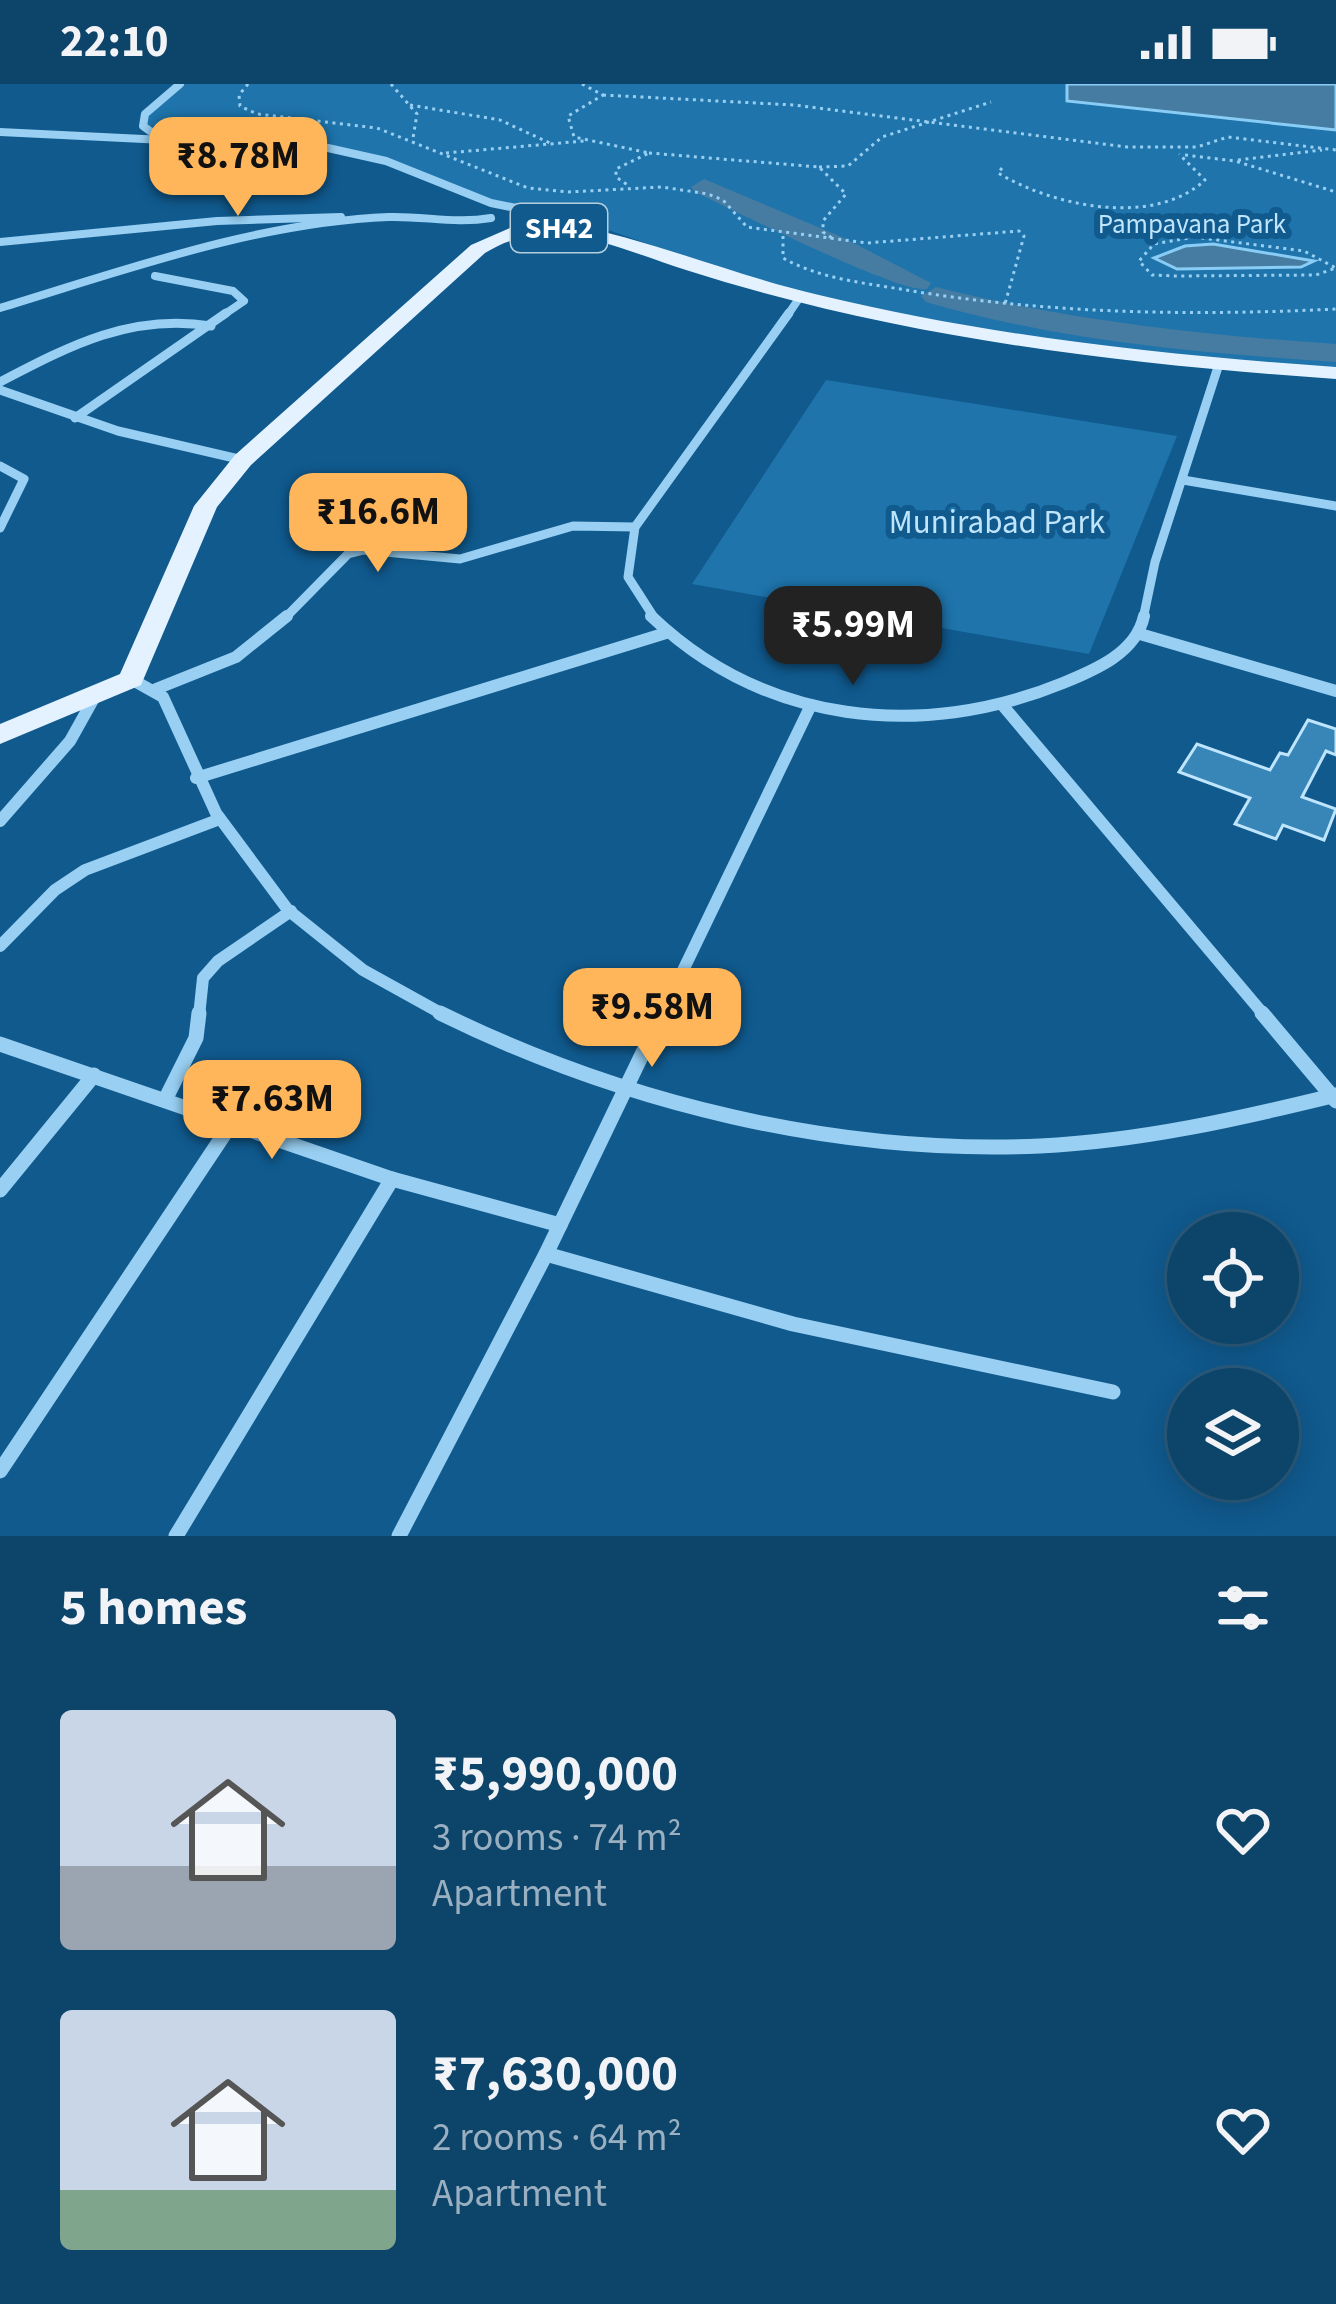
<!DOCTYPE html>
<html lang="en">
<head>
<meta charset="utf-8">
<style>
  :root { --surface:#0c446a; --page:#1a4e72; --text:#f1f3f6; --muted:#9ab0c1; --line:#2c5c7e; --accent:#ffb65a }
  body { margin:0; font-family:"Source Sans 3",sans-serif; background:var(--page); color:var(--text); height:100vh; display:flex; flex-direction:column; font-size:45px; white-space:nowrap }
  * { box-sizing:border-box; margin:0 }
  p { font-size:39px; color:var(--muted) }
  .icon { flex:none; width:66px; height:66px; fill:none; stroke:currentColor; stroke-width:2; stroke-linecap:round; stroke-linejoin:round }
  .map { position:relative; height:1452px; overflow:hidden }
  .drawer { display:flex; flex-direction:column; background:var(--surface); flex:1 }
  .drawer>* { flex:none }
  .buttons { position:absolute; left:1167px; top:1128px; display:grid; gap:24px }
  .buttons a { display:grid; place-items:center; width:132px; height:132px; border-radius:50%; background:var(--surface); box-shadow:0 6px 30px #0003,0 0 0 3px var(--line); font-size:60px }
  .price { position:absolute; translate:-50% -102px; padding:0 27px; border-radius:24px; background:var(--accent); color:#111; font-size:39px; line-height:78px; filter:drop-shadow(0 3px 6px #0008) }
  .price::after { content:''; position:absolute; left:50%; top:72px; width:36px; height:27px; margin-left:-18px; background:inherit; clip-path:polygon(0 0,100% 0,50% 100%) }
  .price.current { background:#222; color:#fff }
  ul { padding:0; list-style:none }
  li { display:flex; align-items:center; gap:36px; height:300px; padding:0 60px }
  li span { display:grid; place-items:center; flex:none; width:336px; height:240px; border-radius:12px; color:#555 }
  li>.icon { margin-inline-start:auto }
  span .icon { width:144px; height:144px; fill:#fffc; stroke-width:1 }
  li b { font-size:51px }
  h2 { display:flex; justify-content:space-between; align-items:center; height:144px; padding:0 60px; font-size:51px }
  .status { display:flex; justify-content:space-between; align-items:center; height:84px; padding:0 60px; background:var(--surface); direction:ltr }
  .status svg { height:33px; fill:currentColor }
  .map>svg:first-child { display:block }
  .green { fill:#1e74ab }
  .water { fill:#467ca2; stroke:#89cdf6; stroke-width:3 }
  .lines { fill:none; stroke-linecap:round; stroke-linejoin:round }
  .river { fill:#467ca2; fill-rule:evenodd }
  .building { fill:#3885b7; stroke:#bfe5fd; stroke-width:3 }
  .path { stroke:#98cff2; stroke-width:3; stroke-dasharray:3 4.5; stroke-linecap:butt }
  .minor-far3 { stroke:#98cff2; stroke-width:8 }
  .minor-far2 { stroke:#98cff2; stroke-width:9 }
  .minor-far1 { stroke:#98cff2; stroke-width:12 }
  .minor { stroke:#98cff2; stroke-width:15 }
  .primary { fill:#e4f2ff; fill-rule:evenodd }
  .labels { text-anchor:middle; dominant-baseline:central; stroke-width:12; stroke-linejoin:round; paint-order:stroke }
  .far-park-label { font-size:27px; fill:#bfe5fd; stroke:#105a8e }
  .shield { fill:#105a8e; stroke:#b7cedd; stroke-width:3 }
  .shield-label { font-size:30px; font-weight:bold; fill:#fff }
  .park-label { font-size:33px; fill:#bfe5fd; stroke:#105a8e }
</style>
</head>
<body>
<div class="status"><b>22:10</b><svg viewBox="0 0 49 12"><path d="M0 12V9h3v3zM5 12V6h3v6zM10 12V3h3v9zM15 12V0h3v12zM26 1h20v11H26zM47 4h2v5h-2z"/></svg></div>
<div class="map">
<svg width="1336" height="1452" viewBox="0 0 1336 1452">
  <rect width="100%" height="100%" fill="#105a8e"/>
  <!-- green -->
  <g class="green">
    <polygon points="184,0 1336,0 1336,289 1138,273 800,213 611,147 491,119 359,70 162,54 143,36"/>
    <polygon points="826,296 1177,352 1089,570 692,500"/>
  </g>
  <!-- water -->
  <g class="water">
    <polygon points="1067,0 1336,0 1336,46 1067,17"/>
    <polygon points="1213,160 1314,177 1301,183 1177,185 1154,174 1185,162"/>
  </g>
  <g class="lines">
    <!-- river -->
    <g class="river">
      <path d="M704,95L844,154L931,199L927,205C902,211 731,125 695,108L691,103Z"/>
      <path d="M936,203C1068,236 1200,251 1336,260V278C1198,269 1059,257 926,218L921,212Z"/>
    </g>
  </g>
  <!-- building -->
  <polygon class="building" points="1308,636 1336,645 1336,671 1326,667 1302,713 1336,725 1324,756 1283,741 1276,755 1235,740 1250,714 1179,688 1197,660 1270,686 1280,669 1288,671"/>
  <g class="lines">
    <!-- path -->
    <g class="path">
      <polyline points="248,0 239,11 240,22 257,30 377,44 528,104 568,108 662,103 708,110 723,116 747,143 867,159 1019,147 1024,152 1005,220"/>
      <polyline points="391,0 417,30 413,54"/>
      <polyline points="582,0 603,11 568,32 574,53 649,69 616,85 616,93 629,102"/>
      <polyline points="603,11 794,21 1127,63 1197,63 1228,53 1336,66"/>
      <polyline points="410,21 500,36 552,60"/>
      <polyline points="446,69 584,57"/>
      <polyline points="649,69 819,83 846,110 823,137 823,148 835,156"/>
      <polyline points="1185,71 1235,77 1336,108"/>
      <polyline points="1238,76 1322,66"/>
      <polyline points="819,83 848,82 882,53 991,18"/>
      <path d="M1002,84L998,89C1053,122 1153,144 1205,96L1179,70"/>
      <path d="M783,152V174C820,195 865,199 906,206C1049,230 1192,232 1336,225"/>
      <polygon points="1194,153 1304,167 1336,184 1316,191 1175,192 1152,191 1139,177 1154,160"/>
    </g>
    <!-- minor-far3 -->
    <g class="minor-far3">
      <polyline points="0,48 328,64 386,77 491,119 521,125 545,142"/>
      <polyline points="158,53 143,42 145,30 180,0"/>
      <polyline points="0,158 217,137 341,133"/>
      <polyline points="155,192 233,207 244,217 222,232"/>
      <path d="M0,224C125,186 258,138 389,133C425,132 455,140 491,134"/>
      <polyline points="787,232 800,213"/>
    </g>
    <!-- minor-far2 -->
    <g class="minor-far2">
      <path d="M0,298C69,262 131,229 211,242"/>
      <polyline points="0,306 118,347 243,376"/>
      <polyline points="75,334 226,229"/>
      <polyline points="0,382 24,395 0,444"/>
      <polyline points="1183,396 1336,422"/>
      <polyline points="284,535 348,470 364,466 460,475 573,442 635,443"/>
      <polyline points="655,535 628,493 635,443 789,229"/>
      <polyline points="1143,535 1155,478 1218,283"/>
    </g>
    <!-- minor-far1 -->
    <g class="minor-far1">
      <path d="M651,532C764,640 921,657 1063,599C1095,586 1136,569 1144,532"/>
      <polyline points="1140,550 1336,607"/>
      <polyline points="131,595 163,613 216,729 288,826 363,886 446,932"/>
      <polyline points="156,605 236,573 287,532"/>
      <polyline points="1004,623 1265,932"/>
      <polyline points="196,694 666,549"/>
      <polyline points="0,737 70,657 94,614"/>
      <polyline points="0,862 55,806 85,786 220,735"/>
      <polyline points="199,932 203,894 218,877 291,827"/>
      <polyline points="661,932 811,621"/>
    </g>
    <!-- minor -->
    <g class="minor">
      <path d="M440,929C623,1019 835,1071 1040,1062C1141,1057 1238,1035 1336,1011"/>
      <polyline points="1262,929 1336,1017"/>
      <polyline points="0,960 392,1095 560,1141"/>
      <polyline points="166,1014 196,954 199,929"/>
      <polyline points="0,1106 94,991"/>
      <polyline points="546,1170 793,1240 1113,1308"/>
      <polyline points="0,1387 233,1037"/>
      <polyline points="176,1452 392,1095"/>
      <polyline points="399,1452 546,1170 662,929"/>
    </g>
    <!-- primary -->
    <path class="primary" d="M563,139C650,155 733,191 819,211C989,252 1162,271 1336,283V295C1116,280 896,253 686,186C619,165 550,128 485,169L251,381L217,423L141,601L0,660V640L120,590L194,422L235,371L471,161L519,140Z"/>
  </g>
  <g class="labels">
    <!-- far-park labels -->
    <g class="far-park-label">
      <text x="1192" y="140">Pampavana Park</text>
    </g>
    <!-- shield labels -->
    <rect class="shield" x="511" y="120" width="96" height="48" rx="9"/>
    <g class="shield-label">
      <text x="559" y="144">SH42</text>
    </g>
    <!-- park labels -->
    <g class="park-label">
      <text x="997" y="438">Munirabad Park</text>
    </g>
  </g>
</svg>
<div class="buttons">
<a><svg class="icon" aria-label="locate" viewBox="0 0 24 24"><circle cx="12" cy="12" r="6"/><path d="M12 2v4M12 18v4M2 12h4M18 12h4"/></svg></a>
<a><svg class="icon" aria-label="layers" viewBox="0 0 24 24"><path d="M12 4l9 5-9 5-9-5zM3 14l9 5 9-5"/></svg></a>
</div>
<b class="price" style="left:238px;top:135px">₹8.78M</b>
<b class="price" style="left:378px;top:491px">₹16.6M</b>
<b class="price current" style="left:853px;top:604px">₹5.99M</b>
<b class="price" style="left:652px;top:986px">₹9.58M</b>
<b class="price" style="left:272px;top:1078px">₹7.63M</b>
</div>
<section class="drawer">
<h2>5 homes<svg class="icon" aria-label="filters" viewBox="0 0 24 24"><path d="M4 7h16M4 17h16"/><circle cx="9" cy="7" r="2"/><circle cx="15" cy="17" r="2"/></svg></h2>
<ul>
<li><span style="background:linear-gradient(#c9d6e8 65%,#9aa5b1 0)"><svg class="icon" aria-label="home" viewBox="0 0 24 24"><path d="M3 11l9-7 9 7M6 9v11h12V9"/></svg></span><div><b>₹5,990,000</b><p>3 rooms · 74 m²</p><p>Apartment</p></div><svg class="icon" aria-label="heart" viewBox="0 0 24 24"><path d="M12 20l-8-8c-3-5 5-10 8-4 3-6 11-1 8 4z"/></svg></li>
<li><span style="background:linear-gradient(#c9d6e8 75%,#7fa58c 0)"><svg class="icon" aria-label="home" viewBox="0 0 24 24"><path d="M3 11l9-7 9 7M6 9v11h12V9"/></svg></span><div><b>₹7,630,000</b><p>2 rooms · 64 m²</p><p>Apartment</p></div><svg class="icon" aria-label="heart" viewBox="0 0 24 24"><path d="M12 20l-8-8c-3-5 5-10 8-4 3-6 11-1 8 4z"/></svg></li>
</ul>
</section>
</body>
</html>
